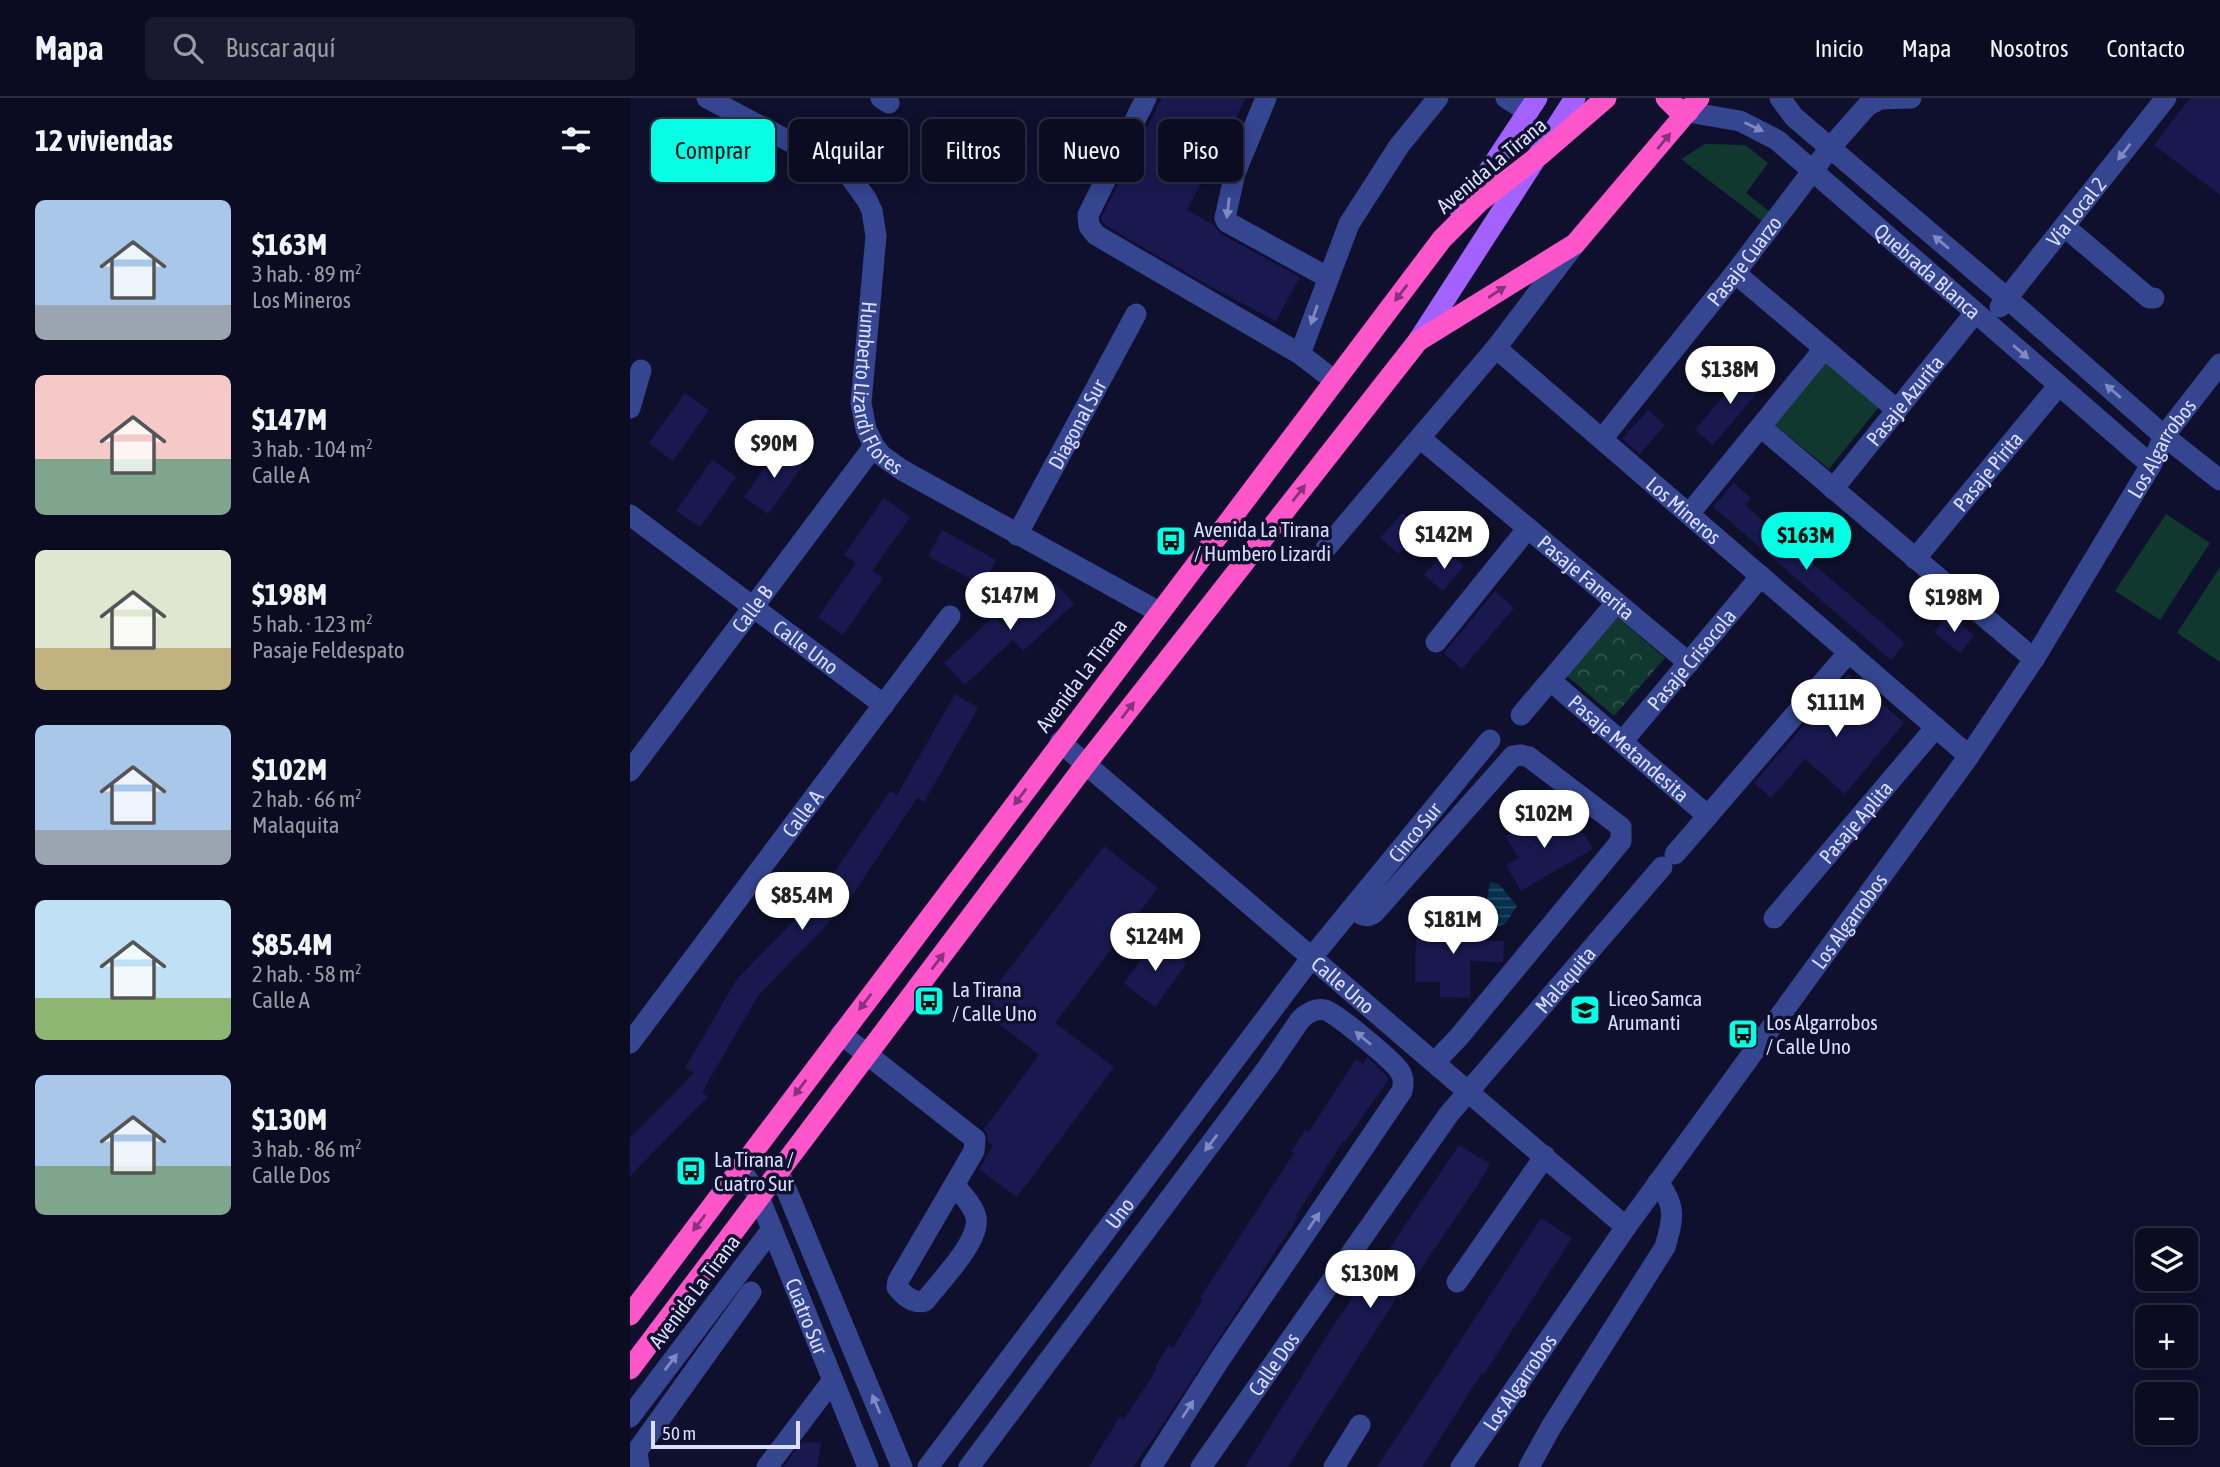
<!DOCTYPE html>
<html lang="es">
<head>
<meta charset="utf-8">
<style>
  :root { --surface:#0b0c22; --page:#191a2f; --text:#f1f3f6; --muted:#9a9ba5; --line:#2b2c40; --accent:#06ffe4 }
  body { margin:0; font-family:"Asap Condensed",sans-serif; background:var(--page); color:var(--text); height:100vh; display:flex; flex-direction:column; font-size:26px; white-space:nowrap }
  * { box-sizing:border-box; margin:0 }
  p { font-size:23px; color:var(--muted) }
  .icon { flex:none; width:38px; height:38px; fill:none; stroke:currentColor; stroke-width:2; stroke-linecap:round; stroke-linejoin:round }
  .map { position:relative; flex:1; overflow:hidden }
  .drawer { display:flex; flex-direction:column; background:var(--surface); width:630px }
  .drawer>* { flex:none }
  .top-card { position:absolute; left:21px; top:21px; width:665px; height:63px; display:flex; gap:14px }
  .tools { position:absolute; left:1505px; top:1130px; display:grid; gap:14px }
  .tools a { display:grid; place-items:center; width:63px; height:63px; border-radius:10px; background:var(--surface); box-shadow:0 4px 18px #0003,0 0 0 2px var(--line); font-size:35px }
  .scale { position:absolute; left:21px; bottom:18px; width:149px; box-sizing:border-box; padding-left:7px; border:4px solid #dadeff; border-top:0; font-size:19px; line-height:24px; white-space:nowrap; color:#dadeff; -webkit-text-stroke:5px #0f102d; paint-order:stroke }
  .price { position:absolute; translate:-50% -60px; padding:0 16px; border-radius:24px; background:#fff; color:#222; font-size:23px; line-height:46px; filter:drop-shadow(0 2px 4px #0008) }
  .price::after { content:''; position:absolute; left:50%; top:42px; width:21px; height:16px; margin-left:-10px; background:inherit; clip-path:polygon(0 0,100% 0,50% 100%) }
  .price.active { background:var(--accent); color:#111 }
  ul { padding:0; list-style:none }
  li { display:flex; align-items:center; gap:21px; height:175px; padding:0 35px }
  li span { display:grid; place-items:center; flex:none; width:196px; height:140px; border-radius:10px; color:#555 }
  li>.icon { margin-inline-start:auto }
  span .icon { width:84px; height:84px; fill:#fffc; stroke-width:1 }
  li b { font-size:30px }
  h2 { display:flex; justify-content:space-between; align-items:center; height:84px; padding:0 35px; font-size:30px }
  .tag { padding:0 24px; border-radius:10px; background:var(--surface); box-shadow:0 4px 18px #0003,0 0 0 2px var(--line); font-size:24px; line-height:63px }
  .tag.active { background:var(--accent); color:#111 }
  header { display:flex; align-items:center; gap:42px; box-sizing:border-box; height:98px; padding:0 35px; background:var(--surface); border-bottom:2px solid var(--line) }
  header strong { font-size:33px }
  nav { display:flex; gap:38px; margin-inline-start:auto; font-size:24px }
  .search { width:490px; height:63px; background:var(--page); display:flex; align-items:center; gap:18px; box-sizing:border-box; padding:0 24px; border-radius:10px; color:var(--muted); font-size:26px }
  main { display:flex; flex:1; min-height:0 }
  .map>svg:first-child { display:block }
  .grass { fill:#11382e }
  .forest { fill:url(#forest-crowns) }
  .water { fill:url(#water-rules) }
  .building { fill:#191950 }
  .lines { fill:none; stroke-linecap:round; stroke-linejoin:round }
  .minor { stroke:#354590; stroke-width:21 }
  .major { stroke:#a361ff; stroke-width:21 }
  .highway { stroke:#ff55ca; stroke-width:21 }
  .oneway { fill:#7f8ac2 }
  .oneway2 { fill:#87327c }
  .labels { text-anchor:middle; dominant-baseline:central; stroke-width:7; stroke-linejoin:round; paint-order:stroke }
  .street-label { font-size:21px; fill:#dadeff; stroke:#0f102d }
  .poi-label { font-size:21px; fill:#dadeff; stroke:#0f102d; text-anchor:start }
</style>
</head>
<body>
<header>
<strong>Mapa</strong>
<div class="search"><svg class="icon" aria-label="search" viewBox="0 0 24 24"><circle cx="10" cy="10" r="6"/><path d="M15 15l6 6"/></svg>Buscar aquí</div>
<nav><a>Inicio</a><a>Mapa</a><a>Nosotros</a><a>Contacto</a></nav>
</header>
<main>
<section class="drawer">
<h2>12 viviendas<svg class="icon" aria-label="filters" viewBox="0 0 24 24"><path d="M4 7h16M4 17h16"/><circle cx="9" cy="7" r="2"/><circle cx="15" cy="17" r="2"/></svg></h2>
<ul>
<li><span style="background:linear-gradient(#a9c7e8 75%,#9aa5b1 0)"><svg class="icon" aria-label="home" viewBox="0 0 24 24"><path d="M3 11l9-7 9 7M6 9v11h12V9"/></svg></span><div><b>$163M</b><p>3 hab. · 89 m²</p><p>Los Mineros</p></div></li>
<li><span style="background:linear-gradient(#f6c9c9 60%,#7fa58c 0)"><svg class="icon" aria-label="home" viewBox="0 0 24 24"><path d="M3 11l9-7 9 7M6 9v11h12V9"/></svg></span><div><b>$147M</b><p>3 hab. · 104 m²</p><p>Calle A</p></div></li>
<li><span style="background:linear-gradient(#dfe7d0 70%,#c2b280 0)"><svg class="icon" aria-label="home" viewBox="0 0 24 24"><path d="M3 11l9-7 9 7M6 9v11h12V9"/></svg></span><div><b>$198M</b><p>5 hab. · 123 m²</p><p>Pasaje Feldespato</p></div></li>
<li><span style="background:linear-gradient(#a9c7e8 75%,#9aa5b1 0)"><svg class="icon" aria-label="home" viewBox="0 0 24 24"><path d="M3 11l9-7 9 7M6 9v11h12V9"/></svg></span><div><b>$102M</b><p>2 hab. · 66 m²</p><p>Malaquita</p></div></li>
<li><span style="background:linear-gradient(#bfe0f5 70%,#8fb573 0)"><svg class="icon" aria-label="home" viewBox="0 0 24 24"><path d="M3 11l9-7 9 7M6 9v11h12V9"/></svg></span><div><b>$85.4M</b><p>2 hab. · 58 m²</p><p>Calle A</p></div></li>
<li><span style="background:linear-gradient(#a9c7e8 65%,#7fa58c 0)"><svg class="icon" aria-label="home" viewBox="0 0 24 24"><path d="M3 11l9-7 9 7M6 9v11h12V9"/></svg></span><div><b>$130M</b><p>3 hab. · 86 m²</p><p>Calle Dos</p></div></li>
</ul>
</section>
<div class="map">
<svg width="1590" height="1369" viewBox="0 0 1590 1369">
  <defs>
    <pattern id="forest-crowns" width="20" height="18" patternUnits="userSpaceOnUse" patternTransform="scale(1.75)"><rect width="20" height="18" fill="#11382e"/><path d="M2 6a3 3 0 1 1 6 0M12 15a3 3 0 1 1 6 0" fill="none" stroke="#33544d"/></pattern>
    <pattern id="water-rules" width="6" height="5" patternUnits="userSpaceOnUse" patternTransform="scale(1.75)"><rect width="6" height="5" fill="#05304f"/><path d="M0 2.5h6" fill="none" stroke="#294e69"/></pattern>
  </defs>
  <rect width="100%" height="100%" fill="#0f102d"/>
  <!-- grass -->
  <g class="grass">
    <polygon points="1075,46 1115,47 1138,65 1116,95 1139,113 1132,123 1051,61"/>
    <polygon points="1195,265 1249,309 1199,371 1145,327"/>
    <polygon points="1536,416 1580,445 1530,522 1485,493"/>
    <polygon points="1590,469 1590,564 1547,535"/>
  </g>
  <!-- forest -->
  <polygon class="forest" points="987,519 1035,560 984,618 936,577"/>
  <!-- water -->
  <polygon class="water" points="860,784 869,786 887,808 876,825 866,830 854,821"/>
  <!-- building -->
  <g class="building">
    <polygon points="532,0 616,0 557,112 584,127 591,136 670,179 646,223 581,189 475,127 472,123 471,120"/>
    <polygon points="1560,0 1590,0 1590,97 1524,47"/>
    <polygon points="1117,270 1135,285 1083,347 1065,332"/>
    <polygon points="55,295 79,312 43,363 19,345"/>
    <polygon points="1018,312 1035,327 1010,356 992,341"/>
    <polygon points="150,348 174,366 138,416 114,399"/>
    <polygon points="82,362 106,379 70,429 46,413"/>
    <polygon points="1104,385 1121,400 1115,407 1275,545 1261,562 1083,409"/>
    <polygon points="254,400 280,419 242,473 253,480 213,537 188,519 226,465 214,457"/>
    <polygon points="772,415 790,431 769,456 750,440"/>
    <polygon points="312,432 366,462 353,488 298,458"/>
    <polygon points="816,452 834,468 813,493 794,477"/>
    <polygon points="422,482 444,506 393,553 383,542 335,587 314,565 364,518 373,527"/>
    <polygon points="865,493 884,510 832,571 814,555"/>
    <polygon points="1319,516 1344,538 1330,555 1304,534"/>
    <polygon points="1218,576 1274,625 1215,696 1175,661 1141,700 1124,685"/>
    <polygon points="325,596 348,610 294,704 287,700 215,808 128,898 72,994 78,999 0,1078 0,1040 64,975 55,970 107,881 202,784 199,782 260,693 267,697"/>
    <polygon points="918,714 931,735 948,726 963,751 891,793 876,767 889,760 875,738"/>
    <polygon points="474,748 528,790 425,925 484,969 387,1099 349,1071 363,1048 358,1044 357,1036 354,1031 409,957 349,910"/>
    <polygon points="812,816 840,817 839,842 874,843 873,864 840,863 840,900 810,899 810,884 785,884 786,835 811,836"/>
    <polygon points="526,842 557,865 525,909 494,885"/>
    <polygon points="737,959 759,981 715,1044 713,1043 666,1118 668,1119 530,1331 503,1369 459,1369 490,1318 494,1321 527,1271 525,1269 539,1247 543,1250 573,1201 570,1200 664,1055 661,1054 675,1032 679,1034 726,961 733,966"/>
    <polygon points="829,1047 860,1066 847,1088 770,1202 767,1199 658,1369 615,1369 700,1233 732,1186 734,1188"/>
    <polygon points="911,1120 942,1140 854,1276 852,1275 792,1369 747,1369"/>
    <polygon points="172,1344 191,1345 187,1369 153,1369"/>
  </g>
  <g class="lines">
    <!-- minor -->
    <g class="minor">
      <path id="s1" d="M77,0L206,68L219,77L237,102L242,113L246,138L231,305L236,331L244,348L251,357L272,372L529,514"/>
      <polyline points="251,0 259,5"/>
      <polyline points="516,0 458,117 459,128 466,137 670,256 705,283"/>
      <polyline points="636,0 605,75 595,120 597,124 697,179"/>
      <polyline points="876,0 898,14"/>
      <polyline points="1150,0 1164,19 1178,31 1378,201 1534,338 1590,382"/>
      <path id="s2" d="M1058,14L1110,23L1147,42L1521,367"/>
      <polyline points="1435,129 1519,200 1524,200"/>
      <polyline points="1105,175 1267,312"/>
      <path id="s3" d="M1370,209L1536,0"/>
      <path id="s4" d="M866,250L1339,658"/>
      <polyline points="670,256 719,126 769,48 808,0"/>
      <polyline points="0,310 11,272"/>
      <polyline points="1131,329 1404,561"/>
      <path id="s5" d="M790,340L1059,565"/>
      <path id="s6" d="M972,341L1105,175L1200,50L1237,8L1250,1L1281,0"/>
      <path id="s7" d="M1203,391L1345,215"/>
      <polyline points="1059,416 1194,251"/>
      <path id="s8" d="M0,417L254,607"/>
      <path id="s9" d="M387,437L506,216"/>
      <polyline points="696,450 866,250 945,146"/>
      <path id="s10" d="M1285,461L1429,287"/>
      <polyline points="806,544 898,430"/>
      <path id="s11" d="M921,583L1078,718"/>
      <polyline points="891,617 986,505"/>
      <path id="s12" d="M430,644L996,1129"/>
      <path id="s13" d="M992,644L1131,478"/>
      <path id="s14" d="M0,673L244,348"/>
      <polyline points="1045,756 1219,554"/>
      <path d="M723,810C730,816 735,821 744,815L883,658L891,657L899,659L991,729V743L828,940L805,964"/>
      <path id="s15" d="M1144,820L1306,629"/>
      <path d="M211,936L345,1041L344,1053L268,1183L267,1189C274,1198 283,1206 295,1203C309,1184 351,1143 346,1119C343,1107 332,1096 324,1087"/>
      <path id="s16" d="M0,945L320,518"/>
      <path id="s17" d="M110,1070L129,1099L238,1369"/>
      <polyline points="149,1074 272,1369"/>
      <polyline points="827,1184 915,1058"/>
      <polyline points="0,1319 142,1131"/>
      <polyline points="9,1369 7,1353 121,1194"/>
      <polyline points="137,1369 203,1282"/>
      <path id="s18" d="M298,1369L682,859L860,642"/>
      <path d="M339,1369L638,969L670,922C677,915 685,910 695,912C705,914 762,962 769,972C774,979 774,985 772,993L590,1261L521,1369"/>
      <path id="s19" d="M571,1369L819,1016L1032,769"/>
      <polyline points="704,1369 730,1327"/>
      <path id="s20" d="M831,1369L996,1129L1339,658L1404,561L1521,367L1534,338L1590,266"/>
      <path d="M899,1369L921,1329L1035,1149C1043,1121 1047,1109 1028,1084"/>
    </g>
    <!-- major -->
    <g class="major">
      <polyline points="831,115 907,0"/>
      <polyline points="788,243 945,0"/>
    </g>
    <!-- highway -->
    <g class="highway">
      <polyline points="1036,0 1045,9 1058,14"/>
      <polyline points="0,1217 812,141 849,104 910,57 976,0"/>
      <polyline points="0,1271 456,666 788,243 945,146 1069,0"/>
    </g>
  </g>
  <!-- one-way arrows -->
  <defs><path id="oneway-solid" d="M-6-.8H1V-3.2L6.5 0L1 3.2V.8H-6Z" transform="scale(1.75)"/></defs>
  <g class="oneway">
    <use href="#oneway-solid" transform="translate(1124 29) rotate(25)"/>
    <use href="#oneway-solid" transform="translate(1494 54) rotate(128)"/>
    <use href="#oneway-solid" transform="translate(598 110) rotate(97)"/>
    <use href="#oneway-solid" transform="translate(1311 144) rotate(-140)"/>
    <use href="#oneway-solid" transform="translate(684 217) rotate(109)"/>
    <use href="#oneway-solid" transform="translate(1391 254) rotate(41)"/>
    <use href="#oneway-solid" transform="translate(1483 293) rotate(-139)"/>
    <use href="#oneway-solid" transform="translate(733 940) rotate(-140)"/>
    <use href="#oneway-solid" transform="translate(581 1045) rotate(127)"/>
    <use href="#oneway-solid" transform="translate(684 1123) rotate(-56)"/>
    <use href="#oneway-solid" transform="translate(41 1264) rotate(-53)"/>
    <use href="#oneway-solid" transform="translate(246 1306) rotate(-113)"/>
    <use href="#oneway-solid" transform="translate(558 1311) rotate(-57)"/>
  </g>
  <g class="oneway2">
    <use href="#oneway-solid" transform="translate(1034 43) rotate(-51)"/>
    <use href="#oneway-solid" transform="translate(867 194) rotate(-33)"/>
    <use href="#oneway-solid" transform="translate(771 195) rotate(127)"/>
    <use href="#oneway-solid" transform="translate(669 395) rotate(-52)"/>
    <use href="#oneway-solid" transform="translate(498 612) rotate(-52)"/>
    <use href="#oneway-solid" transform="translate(390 699) rotate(127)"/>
    <use href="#oneway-solid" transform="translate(308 863) rotate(-53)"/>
    <use href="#oneway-solid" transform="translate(235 904) rotate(127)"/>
    <use href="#oneway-solid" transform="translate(170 990) rotate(127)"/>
    <use href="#oneway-solid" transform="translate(69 1125) rotate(127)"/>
  </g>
  <!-- icons -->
  <defs>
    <g id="bus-square" transform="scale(1.575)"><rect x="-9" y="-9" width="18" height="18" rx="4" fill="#06ffe4" stroke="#0f102d"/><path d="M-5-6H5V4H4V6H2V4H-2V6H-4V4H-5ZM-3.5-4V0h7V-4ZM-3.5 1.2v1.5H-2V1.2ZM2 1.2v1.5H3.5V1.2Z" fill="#111"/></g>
    <g id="school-square" transform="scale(1.575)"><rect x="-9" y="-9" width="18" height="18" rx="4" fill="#06ffe4" stroke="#0f102d"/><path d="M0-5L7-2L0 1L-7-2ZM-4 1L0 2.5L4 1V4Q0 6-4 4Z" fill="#111"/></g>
  </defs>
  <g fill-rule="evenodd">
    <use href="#bus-square" x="541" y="443"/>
    <use href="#bus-square" x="299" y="903"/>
    <use href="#school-square" x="955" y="912"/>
    <use href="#bus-square" x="1113" y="936"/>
    <use href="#bus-square" x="61" y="1073"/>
  </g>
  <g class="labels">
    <!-- street labels -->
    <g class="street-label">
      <text transform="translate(861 67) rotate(-40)">Avenida La Tirana</text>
      <text stroke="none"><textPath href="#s3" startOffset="122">Vía Local 2</textPath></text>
      <text stroke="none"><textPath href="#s6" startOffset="228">Pasaje Cuarzo</textPath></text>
      <text stroke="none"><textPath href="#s2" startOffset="294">Quebrada Blanca</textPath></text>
      <text stroke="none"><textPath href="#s1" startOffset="387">Humberto Lizardi Flores</textPath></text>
      <text stroke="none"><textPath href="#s7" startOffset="114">Pasaje Azurita</textPath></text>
      <text stroke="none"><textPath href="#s9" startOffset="126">Diagonal Sur</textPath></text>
      <text stroke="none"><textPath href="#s20" startOffset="1237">Los Algarrobos</textPath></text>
      <text stroke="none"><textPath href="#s10" startOffset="114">Pasaje Pirita</textPath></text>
      <text stroke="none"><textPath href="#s4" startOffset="248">Los Mineros</textPath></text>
      <text stroke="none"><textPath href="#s5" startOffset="217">Pasaje Fanerita</textPath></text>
      <text stroke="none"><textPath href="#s14" startOffset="203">Calle B</textPath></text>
      <text stroke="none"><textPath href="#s8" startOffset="220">Calle Uno</textPath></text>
      <text stroke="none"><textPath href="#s13" startOffset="108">Pasaje Crisocola</textPath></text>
      <text transform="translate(451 577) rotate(-53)">Avenida La Tirana</text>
      <text stroke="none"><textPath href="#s11" startOffset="103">Pasaje Metandesita</textPath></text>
      <text stroke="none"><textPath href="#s16" startOffset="287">Calle A</textPath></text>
      <text stroke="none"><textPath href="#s15" startOffset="126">Pasaje Aplita</textPath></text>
      <text stroke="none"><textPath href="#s18" startOffset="800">Cinco Sur</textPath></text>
      <text stroke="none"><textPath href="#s20" startOffset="670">Los Algarrobos</textPath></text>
      <text stroke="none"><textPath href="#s19" startOffset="609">Malaquita</textPath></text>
      <text stroke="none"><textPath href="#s12" startOffset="373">Calle Uno</textPath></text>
      <text stroke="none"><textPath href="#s18" startOffset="318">Uno</textPath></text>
      <text transform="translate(64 1193) rotate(-53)">Avenida La Tirana</text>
      <text stroke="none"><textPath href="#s17" startOffset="163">Cuatro Sur</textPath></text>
      <text stroke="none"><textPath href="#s19" startOffset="126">Calle Dos</textPath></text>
      <text stroke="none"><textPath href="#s20" startOffset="103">Los Algarrobos</textPath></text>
    </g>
    <!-- poi labels -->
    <g class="poi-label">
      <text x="564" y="431">Avenida La Tirana<tspan x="564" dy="24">/ Humbero Lizardi</tspan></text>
      <text x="322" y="891">La Tirana<tspan x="322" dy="24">/ Calle Uno</tspan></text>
      <text x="978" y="900">Liceo Samca<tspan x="978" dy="24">Arumanti</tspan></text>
      <text x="1136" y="924">Los Algarrobos<tspan x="1136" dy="24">/ Calle Uno</tspan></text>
      <text x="84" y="1061">La Tirana /<tspan x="84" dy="24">Cuatro Sur</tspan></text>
    </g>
  </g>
</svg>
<div class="tools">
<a><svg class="icon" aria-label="layers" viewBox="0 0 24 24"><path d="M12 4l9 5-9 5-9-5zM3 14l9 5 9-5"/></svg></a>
<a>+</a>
<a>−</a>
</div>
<div class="scale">50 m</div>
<b class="price" style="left:1100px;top:308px">$138M</b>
<b class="price" style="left:144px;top:382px">$90M</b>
<b class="price" style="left:814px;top:473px">$142M</b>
<b class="price active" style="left:1176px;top:474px">$163M</b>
<b class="price" style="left:380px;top:534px">$147M</b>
<b class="price" style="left:1324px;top:536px">$198M</b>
<b class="price" style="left:1206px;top:641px">$111M</b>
<b class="price" style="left:914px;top:752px">$102M</b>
<b class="price" style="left:172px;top:834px">$85.4M</b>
<b class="price" style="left:823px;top:858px">$181M</b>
<b class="price" style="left:525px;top:875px">$124M</b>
<b class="price" style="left:740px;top:1212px">$130M</b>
<div class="top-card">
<a class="tag active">Comprar</a>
<a class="tag">Alquilar</a>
<a class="tag">Filtros</a>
<a class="tag">Nuevo</a>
<a class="tag">Piso</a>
</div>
</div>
</main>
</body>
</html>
